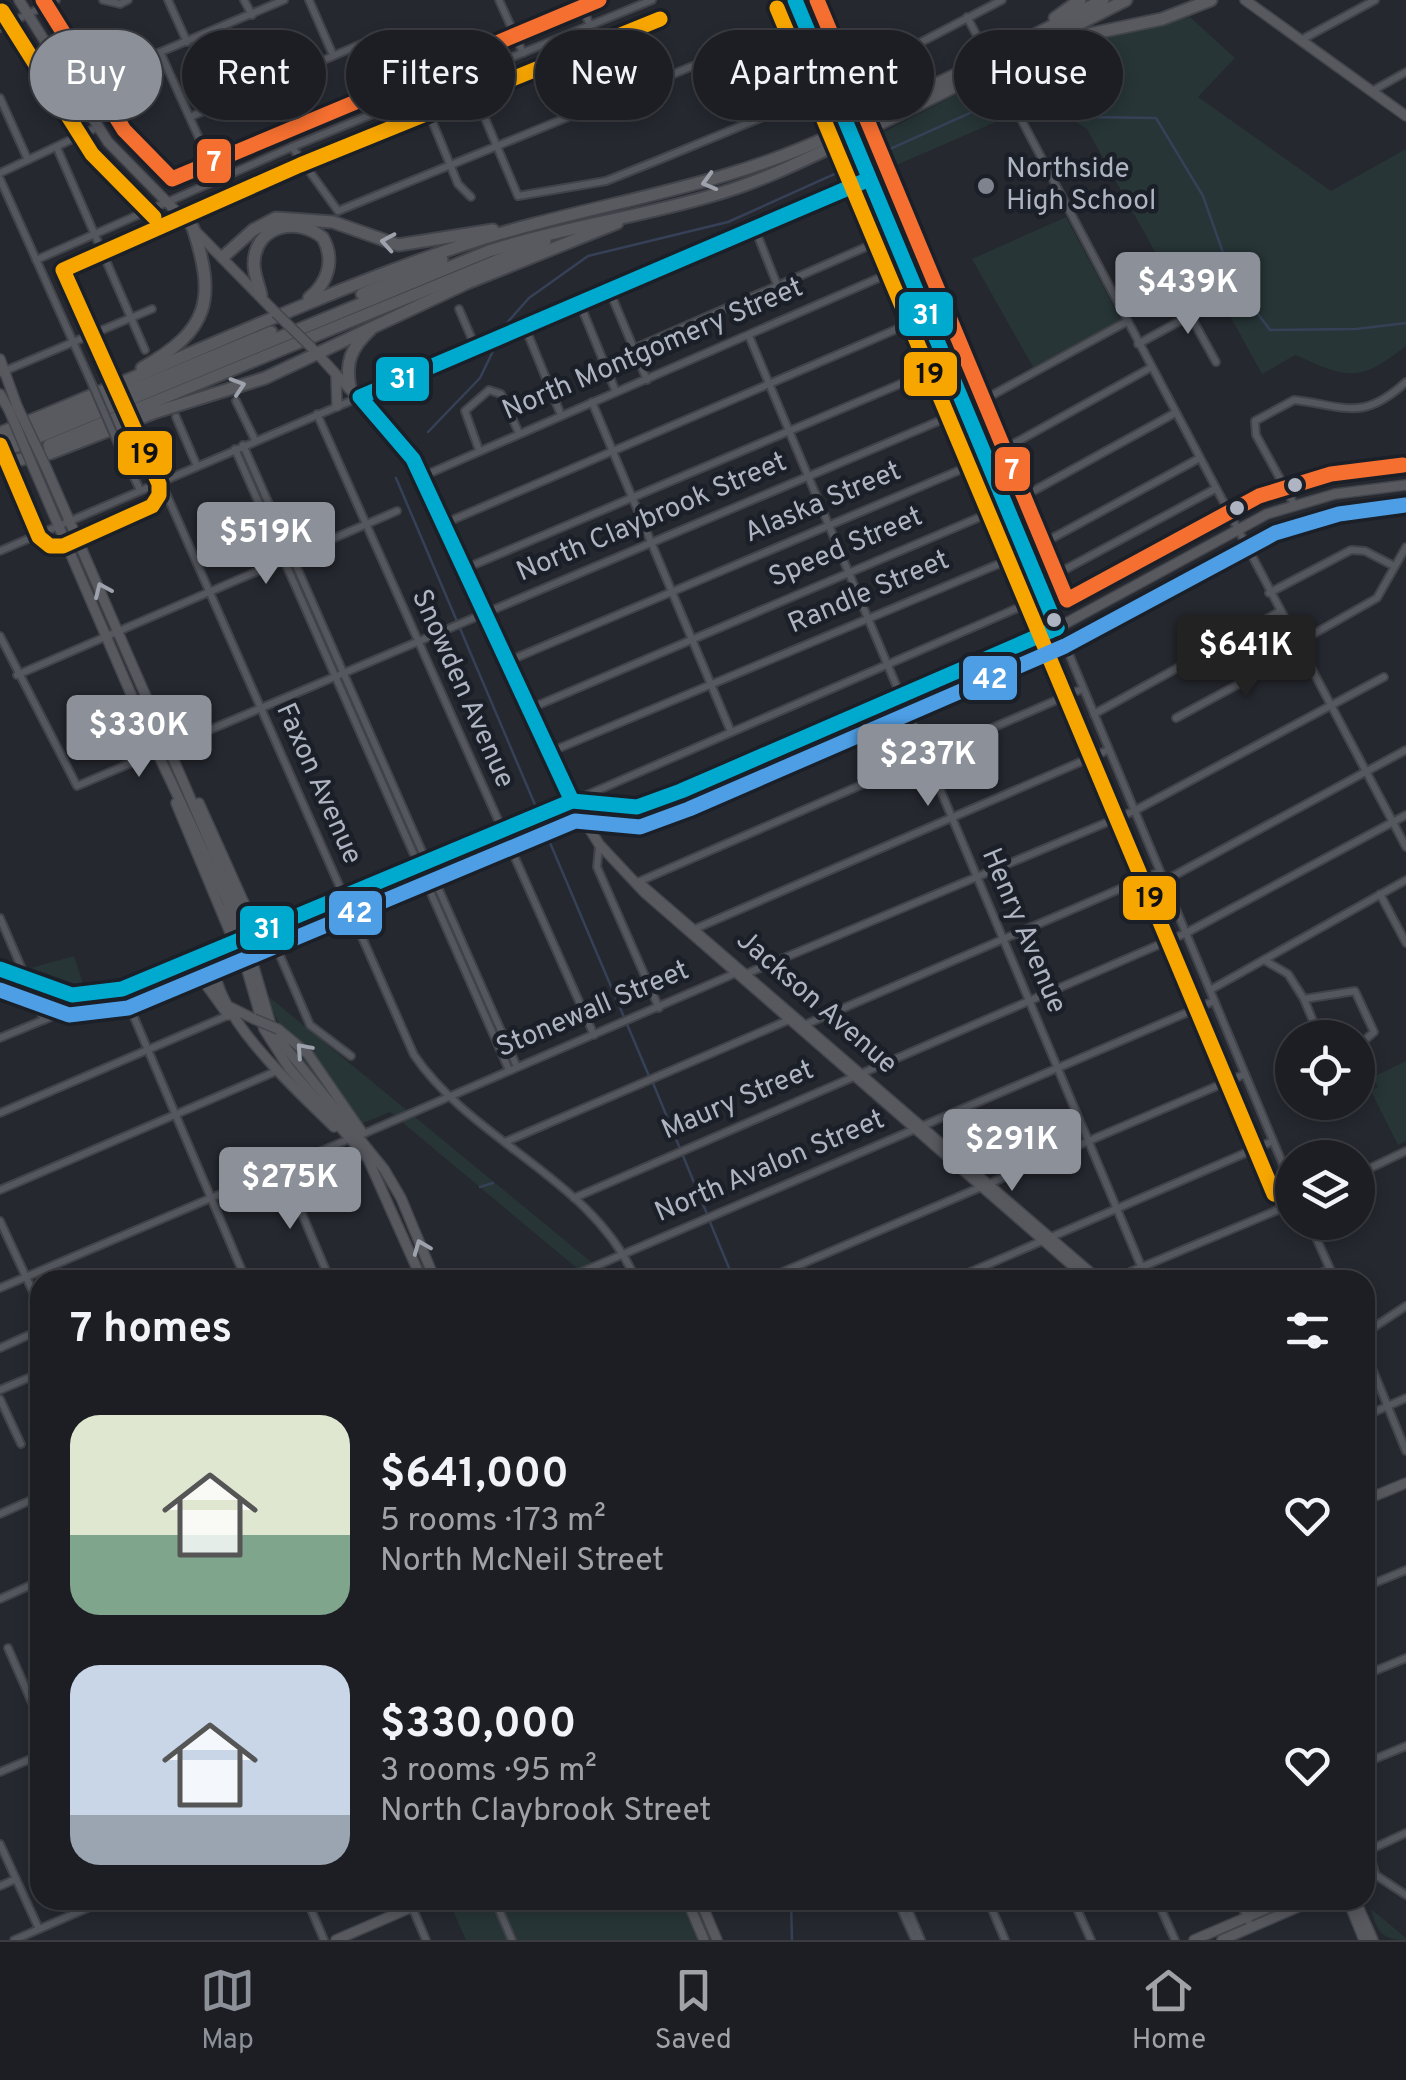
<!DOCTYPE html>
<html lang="en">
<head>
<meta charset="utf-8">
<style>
  :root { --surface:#1c1e23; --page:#292b30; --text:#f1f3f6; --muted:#a0a2a6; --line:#3a3c41; --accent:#8c9099 }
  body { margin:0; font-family:Overpass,sans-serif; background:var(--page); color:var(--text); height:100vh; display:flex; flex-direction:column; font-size:38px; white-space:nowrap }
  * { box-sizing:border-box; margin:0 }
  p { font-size:32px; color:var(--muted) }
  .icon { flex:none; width:55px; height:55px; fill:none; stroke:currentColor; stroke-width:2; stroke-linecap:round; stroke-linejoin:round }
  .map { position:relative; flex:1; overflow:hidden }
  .sheet { position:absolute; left:30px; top:1270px; width:1345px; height:640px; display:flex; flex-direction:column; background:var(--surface); border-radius:30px; box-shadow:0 5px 15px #0003,0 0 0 2px var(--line) }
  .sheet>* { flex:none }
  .guide { position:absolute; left:30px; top:30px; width:1348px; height:90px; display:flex; gap:20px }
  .fabs { position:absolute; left:1275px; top:1020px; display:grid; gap:20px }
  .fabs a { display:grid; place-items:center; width:100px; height:100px; border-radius:50%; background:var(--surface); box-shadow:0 5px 15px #0003,0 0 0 2px var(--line); font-size:50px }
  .price { position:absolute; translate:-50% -85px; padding:0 22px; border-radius:10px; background:var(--accent); color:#fff; font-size:32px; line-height:65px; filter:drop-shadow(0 2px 5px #0008) }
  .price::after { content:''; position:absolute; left:50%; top:60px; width:30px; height:22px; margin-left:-15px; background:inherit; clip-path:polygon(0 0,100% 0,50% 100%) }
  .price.on { background:#222; color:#fff }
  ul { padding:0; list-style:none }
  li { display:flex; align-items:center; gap:30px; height:250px; padding:0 40px }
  li span { display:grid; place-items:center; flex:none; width:280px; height:200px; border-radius:30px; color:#555 }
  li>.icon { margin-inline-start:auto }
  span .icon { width:120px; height:120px; fill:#fffc; stroke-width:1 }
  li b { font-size:42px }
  h2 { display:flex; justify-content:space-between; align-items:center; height:120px; padding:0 40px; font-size:42px }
  .chip { padding:0 35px; border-radius:45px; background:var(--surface); box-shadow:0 5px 15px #0003,0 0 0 2px var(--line); font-size:35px; line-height:90px }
  .chip.on { background:var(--accent); color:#fff }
  .dock { display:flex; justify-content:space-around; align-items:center; height:140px; border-top:2px solid var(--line); background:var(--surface); font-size:28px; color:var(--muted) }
  .dock a { display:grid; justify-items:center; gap:5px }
  .dock .on { color:var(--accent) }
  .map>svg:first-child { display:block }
  .green { fill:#273537 }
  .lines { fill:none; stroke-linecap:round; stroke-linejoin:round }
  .stream { stroke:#364157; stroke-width:2.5 }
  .minor-casing { stroke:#414349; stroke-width:10 }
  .major-casing { stroke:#42454c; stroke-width:12 }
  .highway-casing { stroke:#42444b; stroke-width:15 }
  .minor { stroke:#54575e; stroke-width:6 }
  .major { stroke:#57595f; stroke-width:9 }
  .highway { stroke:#595a5f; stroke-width:11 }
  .minor-bridge-casing { stroke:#414349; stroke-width:10; stroke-linecap:butt }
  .major-bridge-casing { stroke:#42454c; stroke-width:12; stroke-linecap:butt }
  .highway-bridge-casing { stroke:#42444b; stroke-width:15; stroke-linecap:butt }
  .minor-bridge { stroke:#54575e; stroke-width:6 }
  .major-bridge { stroke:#57595f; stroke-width:9 }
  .highway-bridge { stroke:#595a5f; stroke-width:11 }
  .bus-1-casing { stroke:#1a1f28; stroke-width:22 }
  .bus-2-casing { stroke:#1a1f28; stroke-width:22 }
  .bus-3-casing { stroke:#1a1f28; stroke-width:22 }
  .bus-4-casing { stroke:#1a1f28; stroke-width:22 }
  .bus-1 { stroke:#00a9ce; stroke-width:15 }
  .bus-2 { stroke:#f7a600; stroke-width:15 }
  .bus-3 { stroke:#4d9ee5; stroke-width:15 }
  .bus-4 { stroke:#f46f30; stroke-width:15 }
  .oneway { stroke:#9da2ad }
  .poi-dot { fill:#7e838e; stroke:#1a1f28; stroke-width:4 }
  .bus-dot { fill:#aeb4c1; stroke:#1a1f28; stroke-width:4 }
  .labels { text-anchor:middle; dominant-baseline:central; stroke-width:9; stroke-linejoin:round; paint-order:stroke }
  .poi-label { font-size:28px; fill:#aeb4c1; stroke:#1a1f28; text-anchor:start }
  .street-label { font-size:28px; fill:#aeb4c1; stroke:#1a1f28 }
  .line-badge { stroke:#1a1f28; stroke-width:4 }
  .badge-label { font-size:28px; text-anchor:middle; font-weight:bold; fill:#fff }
  .pale-badge-label { font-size:28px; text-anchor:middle; font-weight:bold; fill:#111 }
</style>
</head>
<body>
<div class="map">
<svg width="1406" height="1940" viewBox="0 0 1406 1940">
  <rect width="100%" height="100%" fill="#25282f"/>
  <!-- green -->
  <g class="green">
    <path d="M1190,17L1235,58L1198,97L1331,191L1406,149V346C1358,383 1350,379 1295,355L1262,374L1224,305L1231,301L1215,268L1175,288L1087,129L1044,101L876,174L864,142L1037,53Z"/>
    <polygon points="1066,217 1121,320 1033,367 972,259"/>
    <polygon points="74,956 84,987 31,968"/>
    <path d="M268,996L613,1280H591L390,1112L363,1123C326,1086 283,1048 268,996Z"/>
    <polygon points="1406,1061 1406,1141 1398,1145 1371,1091 1378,1087 1373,1077"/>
    <polygon points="448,1900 681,1900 699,1940 466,1940"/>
    <path d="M1371,1909L1406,1938V1940C1382,1940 1377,1932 1371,1909Z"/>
  </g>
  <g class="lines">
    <!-- stream -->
    <g class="stream">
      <polyline points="505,325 529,298 588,256 728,222 1021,90 1053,96 1084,117 1156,118 1203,196 1233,281 1270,330 1356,329 1406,323"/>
      <polyline points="428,432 480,378 495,347"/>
      <polyline points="396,478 536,807"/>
      <polyline points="548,838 649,1076"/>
      <polyline points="653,1083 707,1214"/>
      <polyline points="480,1187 493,1183"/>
      <polyline points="710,1222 734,1280"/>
      <polyline points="791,1900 792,1940"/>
    </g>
    <!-- minor casing -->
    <g class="minor-casing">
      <g id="minor">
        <polyline points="103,0 120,4 128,0"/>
        <polyline points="168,0 187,42"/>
        <polyline points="244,0 252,15"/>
        <polyline points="309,0 333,55"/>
        <polyline points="499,0 523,53"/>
        <polyline points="579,0 590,25"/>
        <polyline points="795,0 1292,1186"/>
        <polyline points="967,17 1406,847"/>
        <polyline points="0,28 56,0"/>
        <polyline points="1301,40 1375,0"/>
        <polyline points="160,52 218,180"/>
        <polyline points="467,76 518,196 606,181 661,159 831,89 1002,0"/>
        <polyline points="75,88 284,0"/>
        <polyline points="1372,91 1406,72"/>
        <polyline points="421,94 458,184 471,197"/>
        <polyline points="0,98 28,160"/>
        <polyline points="190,117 387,33 415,96"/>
        <polyline points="292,147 338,211 803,21"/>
        <polyline points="57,148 145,350"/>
        <polyline points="0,173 98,127"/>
        <polyline points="0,179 92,384"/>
        <polyline points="755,229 778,287"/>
        <polyline points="36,260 292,147 652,0"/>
        <polyline points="610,292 647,380"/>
        <polyline points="580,304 616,392"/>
        <polyline points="459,309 475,346"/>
        <polyline points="1190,315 1216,362"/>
        <polyline points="525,327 561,415"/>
        <polyline points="749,336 1141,1266"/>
        <polyline points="1138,344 1220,299"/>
        <polyline points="635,348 891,236"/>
        <polyline points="0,373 152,309"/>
        <polyline points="236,401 255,440"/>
        <polyline points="592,402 731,732"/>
        <polyline points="317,414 594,1035"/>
        <polyline points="176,417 197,466"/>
        <polyline points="114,435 140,490"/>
        <polyline points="243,445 517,1067"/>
        <polyline points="235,449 509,1070"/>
        <polyline points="479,450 465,411 489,390 501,394 519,433"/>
        <polyline points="421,477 904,267"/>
        <path d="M161,482L414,1055C474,1143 593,1179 636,1280"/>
        <path d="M1294,504L1256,435L1255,421L1294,400C1346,406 1362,422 1406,382"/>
        <polyline points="443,524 925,317"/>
        <polyline points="0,551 867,180"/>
        <polyline points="464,569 945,365"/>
        <polyline points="1038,584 1215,489"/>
        <polyline points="1269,593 1351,550 1365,551 1394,566"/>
        <polyline points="0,636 77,786 965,410 1126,322"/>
        <polyline points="1296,644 1377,598 1406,547"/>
        <polyline points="506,662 986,459 1150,368"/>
        <polyline points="17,675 397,511"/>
        <polyline points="529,709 1006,506 1175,413"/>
        <polyline points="1094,714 1279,612"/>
        <polyline points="1176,718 1300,651"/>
        <polyline points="550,752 1025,553 1198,459"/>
        <polyline points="573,801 1043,597"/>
        <polyline points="599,846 597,867 659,1008"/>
        <polyline points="1164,881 1406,750"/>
        <polyline points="638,882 1082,689"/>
        <polyline points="1380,894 1406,943"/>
        <polyline points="0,918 44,1020"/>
        <polyline points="268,928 310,1025 351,1056"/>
        <polyline points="690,931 1108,750"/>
        <polyline points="1264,960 1288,974 1304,999"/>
        <polyline points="122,989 246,1280"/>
        <polyline points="1210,990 1406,880"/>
        <polyline points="802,1026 1159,872"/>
        <polyline points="0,1038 75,1007 83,995"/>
        <polyline points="1320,1038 1304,999 1355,991 1374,1032 1358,1046"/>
        <polyline points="0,1113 229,1015"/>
        <polyline points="363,1134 736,973 748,973 1134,811 1384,677"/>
        <polyline points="505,1142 791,1019"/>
        <polyline points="283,1169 330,1280"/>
        <polyline points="1358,1174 1406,1151"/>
        <polyline points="0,1190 279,1070"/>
        <polyline points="574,1198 1186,933 1406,815"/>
        <polyline points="0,1221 40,1307"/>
        <polyline points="1309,1222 1335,1280"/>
        <polyline points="563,1280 1214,1001"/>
        <polyline points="764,1280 1245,1074"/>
        <polyline points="952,1280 1273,1141"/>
        <polyline points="1111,1280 1292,1204"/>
        <polyline points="1305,1280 1330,1269"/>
        <polyline points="0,1288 347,1140"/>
        <polyline points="1365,1333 1406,1306"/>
        <polyline points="0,1348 40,1330"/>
        <polyline points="1365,1351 1406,1451"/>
        <polyline points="0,1390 40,1373"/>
        <polyline points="0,1399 21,1444"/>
        <polyline points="1365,1416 1406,1398"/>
        <polyline points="0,1514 40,1496"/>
        <polyline points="1365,1587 1406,1570"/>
        <polyline points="0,1599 40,1581"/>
        <polyline points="8,1648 40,1721"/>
        <polyline points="1365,1675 1406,1658"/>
        <polyline points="1365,1763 1406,1746"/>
        <polyline points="0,1772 40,1755"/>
        <polyline points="0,1844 39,1929"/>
        <polyline points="1368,1849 1375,1873"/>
        <polyline points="1365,1852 1406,1833"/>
        <polyline points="1365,1868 1406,1895"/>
        <polyline points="0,1886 16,1879"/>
        <polyline points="307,1900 324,1940"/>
        <polyline points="495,1900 512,1940"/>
        <polyline points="897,1900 915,1940"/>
        <polyline points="904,1900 921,1940"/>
        <polyline points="988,1900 1005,1940"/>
        <polyline points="1073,1900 1091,1940"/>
        <polyline points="1157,1900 1175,1940"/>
        <polyline points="1239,1900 1251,1927"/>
        <polyline points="412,1907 426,1940"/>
        <polyline points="14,1940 106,1900"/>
      </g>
    </g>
    <!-- major casing -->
    <g class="major-casing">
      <g id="major">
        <polyline points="19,0 108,142 276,313"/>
        <polyline points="1245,0 1406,116"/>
        <polyline points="314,350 413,459 572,801 599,844 644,892 1089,1280"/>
        <polyline points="0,359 17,406"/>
        <polyline points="336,375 337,406"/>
        <polyline points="0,394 9,410"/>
        <polyline points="45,465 233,896 273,1032 384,1169 401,1198 435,1280"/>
        <polyline points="34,469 143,722 227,901 264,1029 289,1068 368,1159 422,1280"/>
        <polyline points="176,803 234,942"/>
        <polyline points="199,803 257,932"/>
        <polyline points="639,883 1099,1280"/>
        <polyline points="251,935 344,900 572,801 637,807 681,791 1057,628 1267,514 1335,494 1406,485"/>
        <path d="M216,949C199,1004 297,1090 334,1127"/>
        <polyline points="202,956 212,983"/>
        <polyline points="189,961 228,1015"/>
        <polyline points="0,969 67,994 99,995 236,941"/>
        <polyline points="230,1007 254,1019"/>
        <polyline points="278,1029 308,1054 361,1131"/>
        <polyline points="1365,1500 1406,1483"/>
        <polyline points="687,1900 704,1940"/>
        <polyline points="700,1900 717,1940"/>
        <polyline points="1348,1900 1364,1940"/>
        <polyline points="1355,1900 1373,1940"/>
        <polyline points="336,1940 428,1900"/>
        <polyline points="1194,1940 1287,1900"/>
        <polyline points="1222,1940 1314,1900"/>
      </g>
    </g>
    <!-- highway casing -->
    <g class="highway-casing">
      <g id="highway">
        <polyline points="1055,18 1080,0"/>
        <polyline points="1042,44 1162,19 1211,0"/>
        <polyline points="997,54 1103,0"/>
        <polyline points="1004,62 1126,0"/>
        <polyline points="858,122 978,64"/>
        <polyline points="863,132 982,73"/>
        <polyline points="223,257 253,230 276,218 333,222 398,245 493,230"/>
        <polyline points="362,294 442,260"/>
        <path d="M261,295C259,285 253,272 254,262C256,224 299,217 323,238C335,260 328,283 309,298"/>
        <path d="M142,368C210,330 216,299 193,228"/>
        <path d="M350,388C345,362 351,348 370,330"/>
        <path d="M0,433C155,372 305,298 463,245C586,204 714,191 832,135"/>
        <polyline points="0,445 271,332"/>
        <polyline points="49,445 545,241"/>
        <path d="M0,453L489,251C563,227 640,217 714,195C757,183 796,164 836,145"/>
        <polyline points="13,461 51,453 156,412 265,378 467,283 617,223"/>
      </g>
    </g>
    <!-- minor -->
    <use href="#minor" class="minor"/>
    <!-- major -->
    <use href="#major" class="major"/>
    <!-- highway -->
    <use href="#highway" class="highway"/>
    <!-- minor-bridge casing -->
    <g class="minor-bridge-casing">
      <polyline id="minor-bridge" points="92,384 114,435"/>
    </g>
    <!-- major-bridge casing -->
    <g class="major-bridge-casing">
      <g id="major-bridge">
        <polyline points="276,313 312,348"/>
        <polyline points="17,406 45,465"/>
        <polyline points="9,410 34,469"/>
        <polyline points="236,941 251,935"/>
        <polyline points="254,1019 278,1029"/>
      </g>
    </g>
    <!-- highway-bridge casing -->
    <g class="highway-bridge-casing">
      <g id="highway-bridge">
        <polyline points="978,64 997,54"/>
        <polyline points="982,73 1004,62"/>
        <polyline points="832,135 858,122"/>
        <polyline points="836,145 863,132"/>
      </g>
    </g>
    <!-- minor-bridge -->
    <use href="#minor-bridge" class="minor-bridge"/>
    <!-- major-bridge -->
    <use href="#major-bridge" class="major-bridge"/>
    <!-- highway-bridge -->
    <use href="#highway-bridge" class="highway-bridge"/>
    <!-- bus-1 casing -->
    <g class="bus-1-casing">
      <g id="bus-1">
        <polyline points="795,0 1057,628"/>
        <polyline points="572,801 413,459 360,397 867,180"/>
        <polyline points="0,969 72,995 122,989 572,801 637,807 681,791 1057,628"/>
      </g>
    </g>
    <!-- bus-2 casing -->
    <g class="bus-2-casing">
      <g id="bus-2">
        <polyline points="777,8 1274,1194"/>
        <polyline points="2,11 92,154 154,217"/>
        <polyline points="0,445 39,537 50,546 63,546 152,506 159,495 159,484 63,270 300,165 660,19"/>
      </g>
    </g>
    <!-- bus-3 casing -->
    <g class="bus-3-casing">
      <polyline id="bus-3" points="0,990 69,1015 128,1008 575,821 640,827 689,809 1065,646 1275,533 1339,514 1406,505"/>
    </g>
    <!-- bus-4 casing -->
    <g class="bus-4-casing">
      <g id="bus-4">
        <polyline points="43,0 124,130 172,179 599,0"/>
        <polyline points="817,0 1067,600 1259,496 1331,474 1403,465"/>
      </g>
    </g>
    <!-- bus-1 -->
    <use href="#bus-1" class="bus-1"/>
    <!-- bus-2 -->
    <use href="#bus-2" class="bus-2"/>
    <!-- bus-3 -->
    <use href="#bus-3" class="bus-3"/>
    <!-- bus-4 -->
    <use href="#bus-4" class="bus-4"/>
  </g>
  <!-- one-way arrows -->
  <defs><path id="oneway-chevron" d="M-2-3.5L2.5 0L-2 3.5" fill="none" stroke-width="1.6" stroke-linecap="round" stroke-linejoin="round" transform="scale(2.5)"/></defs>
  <g class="oneway">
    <use href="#oneway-chevron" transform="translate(709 182) rotate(164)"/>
    <use href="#oneway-chevron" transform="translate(388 242) rotate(-170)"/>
    <use href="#oneway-chevron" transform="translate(238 386) rotate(-18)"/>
    <use href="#oneway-chevron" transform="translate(102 590) rotate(-114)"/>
    <use href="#oneway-chevron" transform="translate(303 1050) rotate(-132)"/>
    <use href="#oneway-chevron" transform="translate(421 1247) rotate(-112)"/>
  </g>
  <!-- markers -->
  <circle class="poi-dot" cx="986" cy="186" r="10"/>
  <g class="bus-dot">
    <circle cx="1295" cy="485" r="9"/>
    <circle cx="1237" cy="508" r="9"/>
    <circle cx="1054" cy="620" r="9"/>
  </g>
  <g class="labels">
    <!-- poi labels -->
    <g class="poi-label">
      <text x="1006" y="170">Northside<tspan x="1006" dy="32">High School</tspan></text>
    </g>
    <!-- street labels -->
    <g class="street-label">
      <text transform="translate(653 350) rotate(-23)">North Montgomery Street</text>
      <text transform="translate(823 503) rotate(-23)">Alaska Street</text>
      <text transform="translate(652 518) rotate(-23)">North Claybrook Street</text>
      <text transform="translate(846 548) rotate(-23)">Speed Street</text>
      <text transform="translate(869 593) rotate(-23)">Randle Street</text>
      <text transform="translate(462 689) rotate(66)">Snowden Avenue</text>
      <text transform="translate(318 784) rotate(66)">Faxon Avenue</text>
      <text transform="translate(1023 931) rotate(67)">Henry Avenue</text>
      <text transform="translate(816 1003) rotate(41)">Jackson Avenue</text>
      <text transform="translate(593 1010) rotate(-23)">Stonewall Street</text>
      <text transform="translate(738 1101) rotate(-23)">Maury Street</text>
      <text transform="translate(770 1167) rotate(-23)">North Avalon Street</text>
    </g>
  </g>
  <g class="line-badge">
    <rect x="195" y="137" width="38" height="48" rx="10" fill="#f46f30"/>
    <rect x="897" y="290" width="58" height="48" rx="10" fill="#00a9ce"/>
    <rect x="902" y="350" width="57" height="48" rx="10" fill="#f7a600"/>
    <rect x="374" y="355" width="57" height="48" rx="10" fill="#00a9ce"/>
    <rect x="116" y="429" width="58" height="48" rx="10" fill="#f7a600"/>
    <rect x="993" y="445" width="39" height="48" rx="10" fill="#f46f30"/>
    <rect x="961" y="654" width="58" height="48" rx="10" fill="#4d9ee5"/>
    <rect x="1121" y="874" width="57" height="48" rx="10" fill="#f7a600"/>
    <rect x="327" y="889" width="57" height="48" rx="10" fill="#4d9ee5"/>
    <rect x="238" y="904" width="58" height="48" rx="10" fill="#00a9ce"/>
  </g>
  <g class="badge-label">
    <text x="214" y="171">7</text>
    <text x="926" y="324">31</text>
    <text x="403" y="388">31</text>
    <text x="1012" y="479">7</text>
    <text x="990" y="688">42</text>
    <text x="355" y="922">42</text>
    <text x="267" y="938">31</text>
  </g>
  <g class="pale-badge-label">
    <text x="930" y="383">19</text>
    <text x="145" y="463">19</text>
    <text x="1150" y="907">19</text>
  </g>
</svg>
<div class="fabs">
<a><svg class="icon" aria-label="locate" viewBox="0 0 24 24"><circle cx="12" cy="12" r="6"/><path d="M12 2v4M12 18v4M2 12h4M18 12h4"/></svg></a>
<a><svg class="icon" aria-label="layers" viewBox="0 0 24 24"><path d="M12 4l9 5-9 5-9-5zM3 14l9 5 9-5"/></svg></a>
</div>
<b class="price" style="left:1188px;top:337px">$439K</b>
<b class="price" style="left:266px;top:587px">$519K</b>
<b class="price on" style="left:1246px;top:700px">$641K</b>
<b class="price" style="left:139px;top:780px">$330K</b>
<b class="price" style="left:928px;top:809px">$237K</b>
<b class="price" style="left:1012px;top:1194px">$291K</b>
<b class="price" style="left:290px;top:1232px">$275K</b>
<div class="guide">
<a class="chip on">Buy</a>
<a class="chip">Rent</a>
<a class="chip">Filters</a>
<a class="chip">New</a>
<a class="chip">Apartment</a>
<a class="chip">House</a>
</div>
<section class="sheet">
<h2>7 homes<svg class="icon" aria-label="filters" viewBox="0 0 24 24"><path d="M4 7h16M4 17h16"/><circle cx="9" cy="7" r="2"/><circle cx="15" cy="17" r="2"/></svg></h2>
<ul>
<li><span style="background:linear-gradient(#dfe7d0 60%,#7fa58c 0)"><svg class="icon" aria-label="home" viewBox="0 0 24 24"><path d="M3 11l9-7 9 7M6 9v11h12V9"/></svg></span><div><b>$641,000</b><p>5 rooms · 173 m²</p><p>North McNeil Street</p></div><svg class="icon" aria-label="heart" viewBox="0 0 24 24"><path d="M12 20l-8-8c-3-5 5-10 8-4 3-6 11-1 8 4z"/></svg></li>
<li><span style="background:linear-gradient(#c9d6e8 75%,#9aa5b1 0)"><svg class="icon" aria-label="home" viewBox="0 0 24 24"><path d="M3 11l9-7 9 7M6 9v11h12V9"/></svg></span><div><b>$330,000</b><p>3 rooms · 95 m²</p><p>North Claybrook Street</p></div><svg class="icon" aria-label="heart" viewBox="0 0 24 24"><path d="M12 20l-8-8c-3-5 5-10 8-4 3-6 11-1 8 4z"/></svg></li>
</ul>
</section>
</div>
<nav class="dock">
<a class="on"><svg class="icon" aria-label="map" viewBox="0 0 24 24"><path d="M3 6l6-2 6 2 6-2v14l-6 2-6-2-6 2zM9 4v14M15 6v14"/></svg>Map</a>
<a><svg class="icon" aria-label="saved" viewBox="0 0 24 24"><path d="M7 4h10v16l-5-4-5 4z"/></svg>Saved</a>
<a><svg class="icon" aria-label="home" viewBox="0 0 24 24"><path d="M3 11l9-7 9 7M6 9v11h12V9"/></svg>Home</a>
</nav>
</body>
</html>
